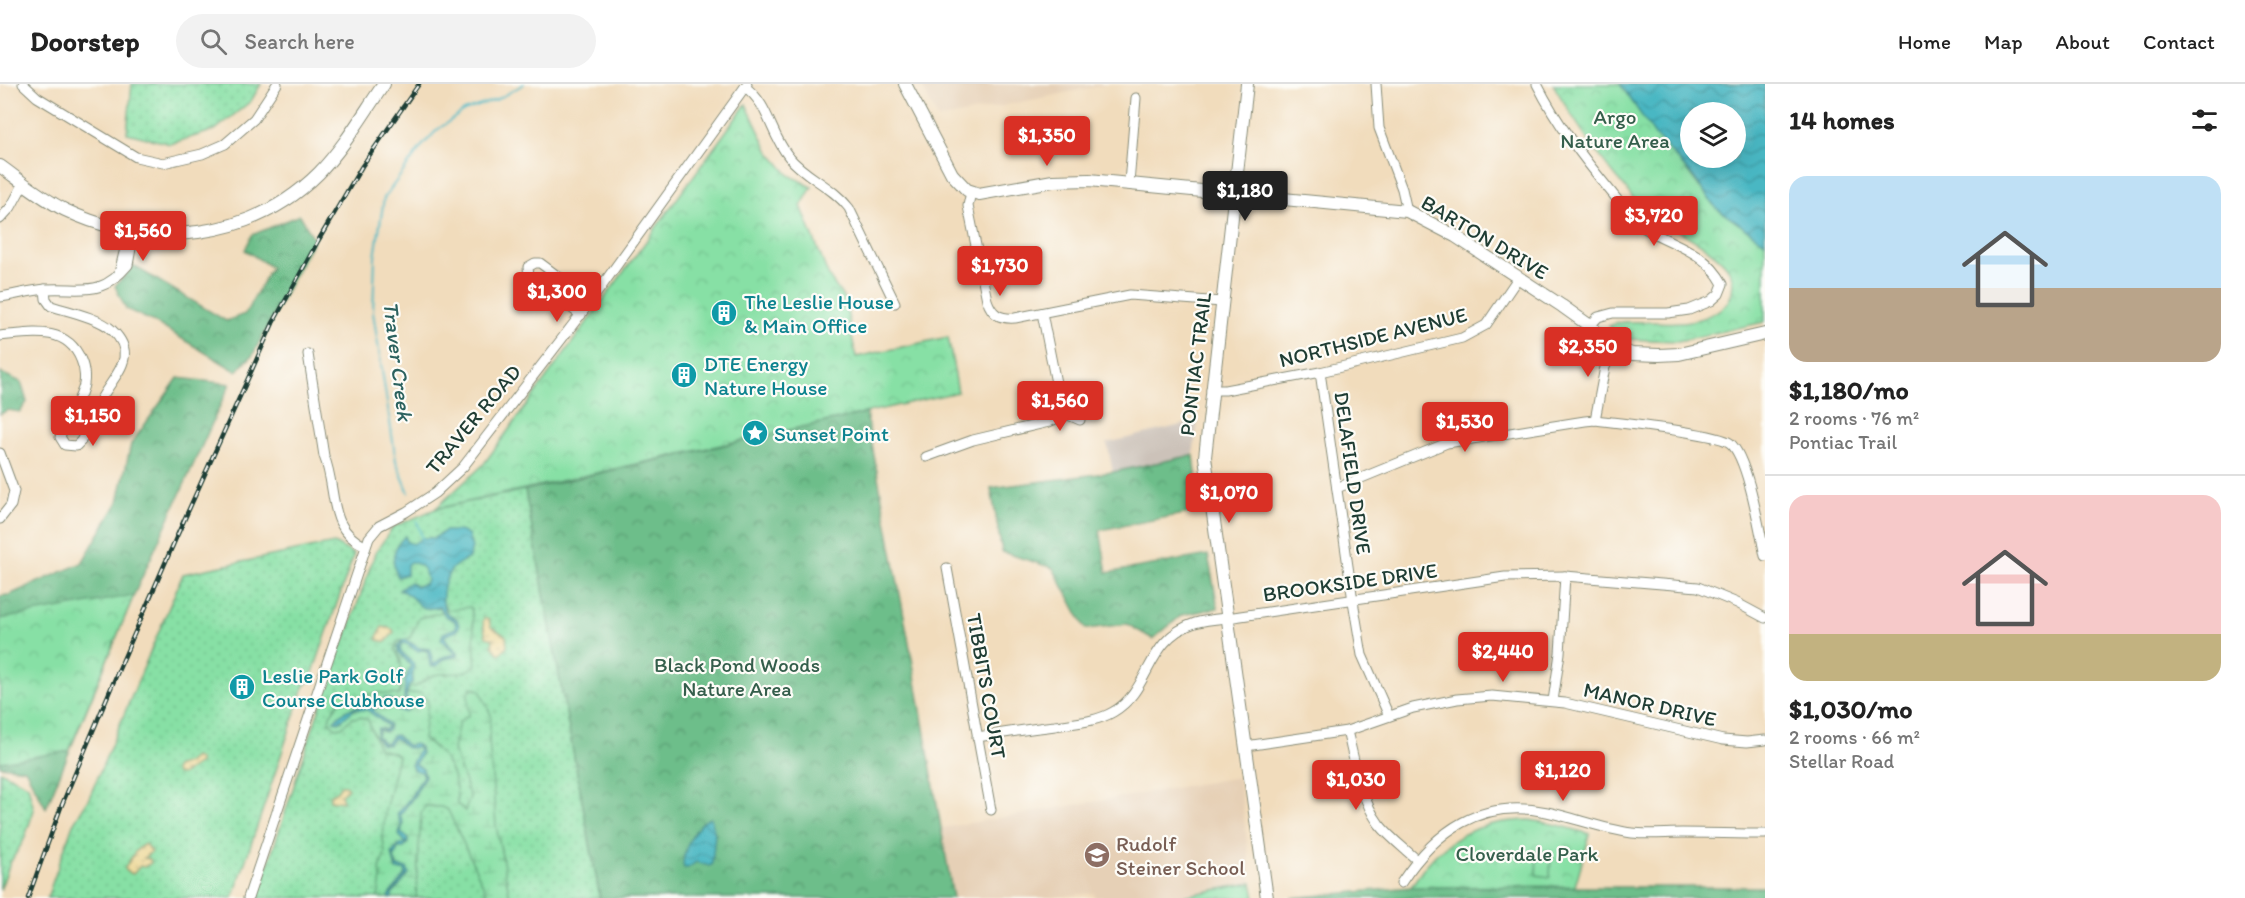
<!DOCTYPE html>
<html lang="en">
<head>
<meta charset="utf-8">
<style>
  :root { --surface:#fff; --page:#f2f2f2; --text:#222; --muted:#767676; --line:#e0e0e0; --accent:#d93025 }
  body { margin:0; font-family:Itim,sans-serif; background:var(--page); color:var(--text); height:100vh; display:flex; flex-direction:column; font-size:22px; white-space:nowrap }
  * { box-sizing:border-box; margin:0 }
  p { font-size:20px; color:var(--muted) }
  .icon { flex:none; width:33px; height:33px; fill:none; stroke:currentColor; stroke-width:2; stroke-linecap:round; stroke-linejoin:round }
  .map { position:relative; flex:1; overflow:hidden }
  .panel { display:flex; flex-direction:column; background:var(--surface); width:480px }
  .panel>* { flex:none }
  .tools { position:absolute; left:1680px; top:18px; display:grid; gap:12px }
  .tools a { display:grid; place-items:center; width:66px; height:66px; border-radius:50%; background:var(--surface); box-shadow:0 6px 24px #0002; font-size:30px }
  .price { position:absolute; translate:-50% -51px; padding:0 14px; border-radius:6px; background:var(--accent); color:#fff; font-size:20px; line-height:39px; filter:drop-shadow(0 2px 3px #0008) }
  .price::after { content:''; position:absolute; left:50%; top:36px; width:18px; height:14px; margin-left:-9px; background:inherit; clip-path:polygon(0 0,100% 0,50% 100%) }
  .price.active { background:#222; color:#fff }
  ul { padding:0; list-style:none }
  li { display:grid; align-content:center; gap:12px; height:318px; padding:0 24px }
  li+li { border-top:2px solid var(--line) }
  li span { display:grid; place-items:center; height:186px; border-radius:18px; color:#555 }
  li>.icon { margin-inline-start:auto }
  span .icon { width:108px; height:108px; fill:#fffc; stroke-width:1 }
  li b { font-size:26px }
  h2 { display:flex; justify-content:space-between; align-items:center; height:72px; padding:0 24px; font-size:26px }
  header { display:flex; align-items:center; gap:36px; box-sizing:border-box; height:84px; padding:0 30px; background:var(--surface); border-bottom:2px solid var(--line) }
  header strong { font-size:28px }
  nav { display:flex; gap:33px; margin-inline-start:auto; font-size:21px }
  .search { width:420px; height:54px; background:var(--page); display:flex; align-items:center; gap:15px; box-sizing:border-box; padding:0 21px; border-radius:33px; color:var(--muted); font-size:22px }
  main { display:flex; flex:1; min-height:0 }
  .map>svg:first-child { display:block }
  .built { fill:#e6d0b6 }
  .industrial { fill:#ccc2b9 }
  .grass { fill:url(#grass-dots); stroke:#538e6c; stroke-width:1.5 }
  .forest { fill:url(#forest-crowns); stroke:#467e5f; stroke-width:1.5 }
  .wetland { fill:url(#wetland-marsh); stroke:#538e6c; stroke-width:1.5 }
  .sand { fill:url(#sand-dots); stroke:#868c69; stroke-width:1.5 }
  .park { fill:url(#park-crowns); stroke:#538e6c; stroke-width:1.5 }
  .pitch { fill:#87e0a5; stroke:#538e6c; stroke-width:1.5 }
  .water { fill:url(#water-waves); stroke:#347a7c; stroke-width:1.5; fill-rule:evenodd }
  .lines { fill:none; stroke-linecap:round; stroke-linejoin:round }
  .stream { stroke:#49b7c3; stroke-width:2 }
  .street-casing { stroke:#888c78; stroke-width:11 }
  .secondary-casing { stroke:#888c78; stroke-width:14 }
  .street { stroke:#fff; stroke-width:9 }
  .secondary { stroke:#fff; stroke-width:12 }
  .rail-casing { stroke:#1f3d34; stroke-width:4.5 }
  .rail { stroke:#fdfcf7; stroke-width:2; stroke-dasharray:7; stroke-linecap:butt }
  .labels { text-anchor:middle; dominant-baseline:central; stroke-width:4.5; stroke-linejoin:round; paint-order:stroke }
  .park-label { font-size:21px; fill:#345e4b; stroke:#fdfcf7 }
  .street-label { font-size:21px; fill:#1f3d34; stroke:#fdfcf7 }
  .culture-label { font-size:21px; fill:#0d838f; stroke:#fdfcf7; text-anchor:start }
  .education-label { font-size:21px; fill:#785e54; stroke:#fdfcf7; text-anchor:start }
  .water-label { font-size:22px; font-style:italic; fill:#2c625f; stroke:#fdfcf7 }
</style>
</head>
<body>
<header>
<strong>Doorstep</strong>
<div class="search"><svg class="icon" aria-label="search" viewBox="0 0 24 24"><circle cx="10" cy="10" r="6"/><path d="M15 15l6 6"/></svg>Search here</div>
<nav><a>Home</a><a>Map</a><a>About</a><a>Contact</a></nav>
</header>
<main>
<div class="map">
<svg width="1765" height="814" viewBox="0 0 1765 814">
  <defs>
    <pattern id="grass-dots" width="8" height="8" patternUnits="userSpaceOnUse" patternTransform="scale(1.5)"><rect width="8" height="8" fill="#87e0a5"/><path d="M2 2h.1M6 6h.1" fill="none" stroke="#74c18f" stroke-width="1.8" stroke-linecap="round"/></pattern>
    <pattern id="forest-crowns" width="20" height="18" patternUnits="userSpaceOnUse" patternTransform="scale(1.5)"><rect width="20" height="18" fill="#6dbe8a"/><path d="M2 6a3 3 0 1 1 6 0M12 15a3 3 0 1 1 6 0" fill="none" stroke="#599c72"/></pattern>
    <pattern id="wetland-marsh" width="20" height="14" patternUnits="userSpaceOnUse" patternTransform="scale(1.5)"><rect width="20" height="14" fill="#87e0a5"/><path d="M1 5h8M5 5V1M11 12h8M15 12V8" fill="none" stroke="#74c18f"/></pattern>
    <pattern id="sand-dots" width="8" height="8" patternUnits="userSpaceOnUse" patternTransform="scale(1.5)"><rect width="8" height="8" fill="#eeda9e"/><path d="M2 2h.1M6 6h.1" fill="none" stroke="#ccbc89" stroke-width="1.8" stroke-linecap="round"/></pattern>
    <pattern id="park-crowns" width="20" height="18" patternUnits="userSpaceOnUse" patternTransform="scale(1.5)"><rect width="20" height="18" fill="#87e0a5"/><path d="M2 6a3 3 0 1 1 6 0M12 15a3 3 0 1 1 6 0" fill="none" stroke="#74c18f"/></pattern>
    <pattern id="water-waves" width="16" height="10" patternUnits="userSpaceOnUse" patternTransform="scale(1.5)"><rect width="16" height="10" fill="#49b7c3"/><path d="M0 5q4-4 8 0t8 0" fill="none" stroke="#3c969f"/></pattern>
  </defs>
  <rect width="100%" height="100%" fill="#fdfcf7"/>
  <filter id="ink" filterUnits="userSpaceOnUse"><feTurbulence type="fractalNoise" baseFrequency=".0167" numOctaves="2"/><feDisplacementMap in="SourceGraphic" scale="12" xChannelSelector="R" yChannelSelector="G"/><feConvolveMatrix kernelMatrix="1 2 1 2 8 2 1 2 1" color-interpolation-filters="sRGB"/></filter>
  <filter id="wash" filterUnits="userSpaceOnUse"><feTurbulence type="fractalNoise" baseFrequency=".008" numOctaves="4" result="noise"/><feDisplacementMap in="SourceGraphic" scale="24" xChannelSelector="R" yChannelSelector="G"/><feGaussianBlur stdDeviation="1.35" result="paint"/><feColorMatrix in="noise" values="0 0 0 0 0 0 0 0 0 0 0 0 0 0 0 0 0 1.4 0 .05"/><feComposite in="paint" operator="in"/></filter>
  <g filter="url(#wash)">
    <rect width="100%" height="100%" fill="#f1dcbc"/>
    <!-- built -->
    <g class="built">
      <polygon points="921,0 1109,0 938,35"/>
      <polygon points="1239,693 1252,799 1173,814 1095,814 1094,809 1046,814 953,814 941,744"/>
    </g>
    <!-- industrial -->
    <polygon class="industrial" points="1198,337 1193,371 1113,388 1107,359"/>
    <!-- grass -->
    <g class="grass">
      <polygon points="132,0 261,0 251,17 215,46 170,60 127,49"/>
      <polygon points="525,406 600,814 257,814 341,559 345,556 375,469 393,443 435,425"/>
      <polygon points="334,459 354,470 310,597 305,600 233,814 47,814 73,740 89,714 183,490"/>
      <polygon points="0,687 28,701 34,726 24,756 10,779 0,806"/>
    </g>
    <!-- forest -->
    <g class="forest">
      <polygon points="300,131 314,155 252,272 236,287 154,238 126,225 115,202 134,182 226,237 245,230 271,183 245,166 252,151"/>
      <polygon points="1,289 21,298 27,318 20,328 8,326 0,330"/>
      <polygon points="178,294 230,300 134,511 46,724 25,685 0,682 0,512 9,511 82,479 118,418 131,360"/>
      <polygon points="866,329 913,580 953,814 600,814 525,406"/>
      <polygon points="1194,371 1200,427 1100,446 1107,489 1208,471 1218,524 1182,531 1153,555 1127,540 1086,545 1053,484 1002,468 991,404 1113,388"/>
      <polygon points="1411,803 1765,803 1765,814 1291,814"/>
    </g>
    <!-- wetland -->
    <path class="wetland" d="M444,521L447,526L470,523L471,524C476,544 473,562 476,581C463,594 448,587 434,591C424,594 420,604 409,604L407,610L422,609L428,617L423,655C446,669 458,693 457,720L465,727L470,713L453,665L459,638L469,631L468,609L472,603L480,606L491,631L489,655L496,741L510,814H489L448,726L441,723L425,722L421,730L416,814H378L381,794L380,784L385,769L383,755L385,727L398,672L394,669L379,665L368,636L361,633L352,634L342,643L336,644L329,638L330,631L339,618L378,609L399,611L401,603L398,598C402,582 404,581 395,566L397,558L410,554L419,534L442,528V523Z"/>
    <!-- sand -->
    <g class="sand">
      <polygon points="484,534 489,536 491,543 506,552 507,563 499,570 492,562 493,555 486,553 483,538"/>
      <polygon points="382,543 392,545 394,548 386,558 378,556 377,553"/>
      <polygon points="194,673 199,675 199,679 181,691 176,690 174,686 176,683 187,679"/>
      <polygon points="341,701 345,701 348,704 341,711 343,718 330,716 330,711 337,707"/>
      <path d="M145,760L151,768L144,774L150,775L151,779L144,783L140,782L133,790L126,787L125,784C131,775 135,764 145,760Z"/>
    </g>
    <!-- park -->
    <g class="park">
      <path d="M1553,0H1620L1716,124L1765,158V238L1678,257L1623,255L1609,242C1620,236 1631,238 1644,238C1670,239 1701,241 1723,223C1734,214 1735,197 1729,186C1717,164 1663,141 1641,122C1632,114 1625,103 1617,94C1593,65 1572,33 1553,0Z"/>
      <polygon points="746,20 768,66 789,91 812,103 801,122 829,193 845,216 856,273 948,253 958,308 435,425 483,381"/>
      <polygon points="134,511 69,667 0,678 0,535"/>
      <path d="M1530,736L1558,741L1590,750L1575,802L1411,803C1440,755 1475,737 1530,736Z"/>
      <polygon points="1252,799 1255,814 1173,814"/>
    </g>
    <!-- pitch -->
    <polygon class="pitch" points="1537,766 1551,768 1550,793 1536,791"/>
    <!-- water -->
    <g class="water">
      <path d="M1620,0H1765V158L1716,124L1691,90L1655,51ZM1690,28H1736V74H1690Z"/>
      <path d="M445,447H459L468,450L472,464L469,474C463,477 456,480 452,485C444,495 440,515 445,527C447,532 453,533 457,535L459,542L457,547L444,552L449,560L458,568V572L444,575L437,582L432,583L430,581L428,567L423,566L417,567L407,560L402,559L400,566L414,580L412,599L409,601L406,612L409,625L405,628L397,627L390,617L385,615L373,627L389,640L388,646L385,648L379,645L377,652L383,659H387L392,652L396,651L408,662L415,660L420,663L421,670L415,680L423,685L425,692L414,712L400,731L403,739L401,749L408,754V759L404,764H398L394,774L397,783L407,784L409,790L392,810V814H389V811L406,790L405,786H396L392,769L398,762L406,759L399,751L401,740L397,730L410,714L423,692L422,688L414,686L411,681L419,665L417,663C400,667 406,659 394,654L388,661L381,660L376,653L378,644L385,646L388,642L367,626L355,625L339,638L334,637C343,626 358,619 372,624L378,622L384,614L391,615L398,625H407L404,613L405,596L411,582L398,567V562L402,557L406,556L419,564L430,565L433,581L443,573L456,570L441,555L443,549L456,544L455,537L445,532L440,523C412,529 422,514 399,506L410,498L417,503L421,500L424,501L427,496C425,486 421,479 410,478L407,481V490L398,493C390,478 393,463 405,452L407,458L413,460L422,454H434Z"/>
      <path d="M711,734L715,750L712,781L709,782L696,778L688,784H684C679,772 697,736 711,734Z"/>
    </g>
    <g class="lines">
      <!-- stream -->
      <g class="stream">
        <polyline points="409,409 396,377 373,228 375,173 384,114 421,63 437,46 464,27 498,15 524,0"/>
        <polyline points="417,437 423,457"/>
      </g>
    </g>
  </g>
  <g filter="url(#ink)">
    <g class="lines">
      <!-- street casing -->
      <g class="street-casing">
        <g id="street">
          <polyline points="23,0 37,13 136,73 163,79 202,70 225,60 254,35 277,0"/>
          <polyline points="1376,0 1379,44 1402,105 1407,127"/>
          <path d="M1537,0C1557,40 1584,75 1612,109C1621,120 1631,135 1643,143C1673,162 1704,165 1723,200L1719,210L1711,217L1689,226L1668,229H1613L1598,233L1590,242"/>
          <path d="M745,3C769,20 770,50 789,73C805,93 832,102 849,124L895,219"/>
          <polyline points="1129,99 1136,14"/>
          <path d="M971,108L968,122L987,216C992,231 1000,235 1015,234L1130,211L1222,218"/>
          <polyline points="0,135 11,123 24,99"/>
          <polyline points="119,189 129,148"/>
          <path d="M0,213C15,211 31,206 47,205C83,203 100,214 128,181L134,148"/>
          <polyline points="581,231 529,193 528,183 535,179 540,179 591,217"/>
          <path d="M0,252C30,249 67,241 81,276C85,285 86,298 82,307C77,323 65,337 60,353L65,361L76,362L81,357C88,343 94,328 101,315C114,291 140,272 112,246C100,234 67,227 51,222L46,215L45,205"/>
          <path d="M308,270L324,372C338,406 326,444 365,462"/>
          <polyline points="1320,288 1353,517 1362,571 1389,632"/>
          <polyline points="1211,306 1225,306 1320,288 1462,254 1486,241 1518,194"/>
          <polyline points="1066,330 1080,336"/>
          <polyline points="1595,336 1605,283 1615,264"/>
          <polyline points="0,369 14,407 11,421 0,435"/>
          <polyline points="926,373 973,356 1049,338 1066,330 1057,304 1042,229"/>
          <path d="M1337,404L1447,359L1585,337L1595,336C1618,339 1718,349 1730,359C1748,373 1760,449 1765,472"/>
          <polyline points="947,484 991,726"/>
          <polyline points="1553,617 1560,569 1565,492"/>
          <path d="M1347,647C1355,678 1360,714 1379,740C1390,754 1404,764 1417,776"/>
          <path d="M977,653C1003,649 1029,645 1055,642C1074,639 1096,638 1113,628C1152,606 1145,555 1195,539C1205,536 1217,535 1227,534L1505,493L1565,492L1698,503L1737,519L1765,534"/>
          <polyline points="1246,662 1347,647 1413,624 1457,615 1492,612 1565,619 1723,656 1747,658 1765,656"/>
          <path d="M1401,799C1436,746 1481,714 1547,728C1575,734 1603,745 1632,749C1648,751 1666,749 1682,749C1710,749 1737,750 1765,750"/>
          <polyline points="248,814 369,454 379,442 406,428 435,409 463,383 591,217 747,0"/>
        </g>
      </g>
      <!-- secondary casing -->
      <g class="secondary-casing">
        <g id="secondary">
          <polyline points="905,0 952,90 967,106 979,110 1053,97 1089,96 1407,127 1455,152 1562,222 1590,242 1615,264 1632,270 1659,271 1679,270 1765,250"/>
          <polyline points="1247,0 1205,373 1267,814"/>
          <path d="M0,82C21,97 41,114 65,126C149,166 251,157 319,89C345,62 363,30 384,0"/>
        </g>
      </g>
      <!-- street -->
      <use href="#street" class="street"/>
      <!-- secondary -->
      <use href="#secondary" class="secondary"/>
      <!-- rail casing -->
      <g class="rail-casing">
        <polyline id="rail" points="28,814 61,723 119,585 176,454 273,239 318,157 362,82 419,0"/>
      </g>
      <!-- rail -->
      <use href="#rail" class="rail"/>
    </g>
  </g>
  <!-- icons -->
  <defs>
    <g id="building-disc" transform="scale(1.35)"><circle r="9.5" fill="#0f9aa8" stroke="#fdfcf7"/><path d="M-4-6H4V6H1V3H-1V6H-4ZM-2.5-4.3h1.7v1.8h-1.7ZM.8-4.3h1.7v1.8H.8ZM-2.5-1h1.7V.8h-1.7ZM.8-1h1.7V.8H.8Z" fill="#fff"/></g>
    <g id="sight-disc" transform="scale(1.35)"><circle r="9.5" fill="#0f9aa8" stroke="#fdfcf7"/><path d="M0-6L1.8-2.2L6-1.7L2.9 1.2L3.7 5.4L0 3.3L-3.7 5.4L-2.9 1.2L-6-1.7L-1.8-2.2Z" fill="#fff"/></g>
    <g id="school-disc" transform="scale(1.35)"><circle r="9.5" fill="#8d6e63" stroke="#fdfcf7"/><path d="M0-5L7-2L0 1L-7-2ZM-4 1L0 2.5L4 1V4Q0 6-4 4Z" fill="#fff"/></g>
  </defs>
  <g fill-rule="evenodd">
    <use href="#building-disc" x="724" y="229"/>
    <use href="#building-disc" x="684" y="291"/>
    <use href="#sight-disc" x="755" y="349"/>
    <use href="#building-disc" x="242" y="603"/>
    <use href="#school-disc" x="1097" y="771"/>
  </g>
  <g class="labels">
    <!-- park labels -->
    <g class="park-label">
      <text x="1615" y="32">Argo<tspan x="1615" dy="24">Nature Area</tspan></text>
      <text x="737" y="580">Black Pond Woods<tspan x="737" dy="24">Nature Area</tspan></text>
      <text x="1527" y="769">Cloverdale Park</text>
    </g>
    <!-- street labels -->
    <g class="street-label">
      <text transform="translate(1485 153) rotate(31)">BARTON DRIVE</text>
      <text transform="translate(1373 253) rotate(-14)">NORTHSIDE AVENUE</text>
      <text transform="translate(1195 280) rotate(-83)">PONTIAC TRAIL</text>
      <text transform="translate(473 335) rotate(-50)">TRAVER ROAD</text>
      <text transform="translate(1353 389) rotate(82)">DELAFIELD DRIVE</text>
      <text transform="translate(1350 498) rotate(-8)">BROOKSIDE DRIVE</text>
      <text transform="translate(987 602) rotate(80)">TIBBITS COURT</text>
      <text transform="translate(1650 620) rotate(13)">MANOR DRIVE</text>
    </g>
    <!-- culture labels -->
    <g class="culture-label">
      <text x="744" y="217">The Leslie House<tspan x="744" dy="24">&amp; Main Office</tspan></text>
      <text x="704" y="279">DTE Energy<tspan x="704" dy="24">Nature House</tspan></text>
      <text x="774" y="349">Sunset Point</text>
      <text x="262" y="591">Leslie Park Golf<tspan x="262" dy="24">Course Clubhouse</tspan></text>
    </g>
    <!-- education labels -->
    <g class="education-label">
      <text x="1116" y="759">Rudolf<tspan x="1116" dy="24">Steiner School</tspan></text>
    </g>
    <!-- water labels -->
    <g class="water-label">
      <text transform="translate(398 277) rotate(83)">Traver Creek</text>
    </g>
  </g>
</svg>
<div class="tools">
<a><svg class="icon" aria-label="layers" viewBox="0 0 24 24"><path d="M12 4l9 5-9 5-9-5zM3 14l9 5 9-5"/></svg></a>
</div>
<b class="price" style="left:1047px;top:83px">$1,350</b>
<b class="price active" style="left:1245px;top:138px">$1,180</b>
<b class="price" style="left:1654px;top:163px">$3,720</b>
<b class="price" style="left:143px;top:178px">$1,560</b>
<b class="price" style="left:1000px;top:213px">$1,730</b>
<b class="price" style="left:557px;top:239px">$1,300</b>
<b class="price" style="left:1588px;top:294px">$2,350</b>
<b class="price" style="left:1060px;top:348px">$1,560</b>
<b class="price" style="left:93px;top:363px">$1,150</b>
<b class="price" style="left:1465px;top:369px">$1,530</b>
<b class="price" style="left:1229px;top:440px">$1,070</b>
<b class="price" style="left:1503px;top:599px">$2,440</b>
<b class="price" style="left:1563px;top:718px">$1,120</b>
<b class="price" style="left:1356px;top:727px">$1,030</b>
</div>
<section class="panel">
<h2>14 homes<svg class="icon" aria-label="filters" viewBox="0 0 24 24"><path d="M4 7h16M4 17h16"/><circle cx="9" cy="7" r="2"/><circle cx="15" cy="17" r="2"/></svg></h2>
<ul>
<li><span style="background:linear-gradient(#bfe0f5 60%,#b9a48a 0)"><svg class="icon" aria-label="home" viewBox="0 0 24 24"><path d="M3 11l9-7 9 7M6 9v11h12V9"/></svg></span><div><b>$1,180/mo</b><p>2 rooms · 76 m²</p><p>Pontiac Trail</p></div></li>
<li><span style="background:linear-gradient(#f6c9c9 75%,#c2b280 0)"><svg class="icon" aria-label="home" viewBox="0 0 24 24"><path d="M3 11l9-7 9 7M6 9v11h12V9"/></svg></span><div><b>$1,030/mo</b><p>2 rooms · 66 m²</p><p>Stellar Road</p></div></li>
</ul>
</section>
</main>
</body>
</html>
